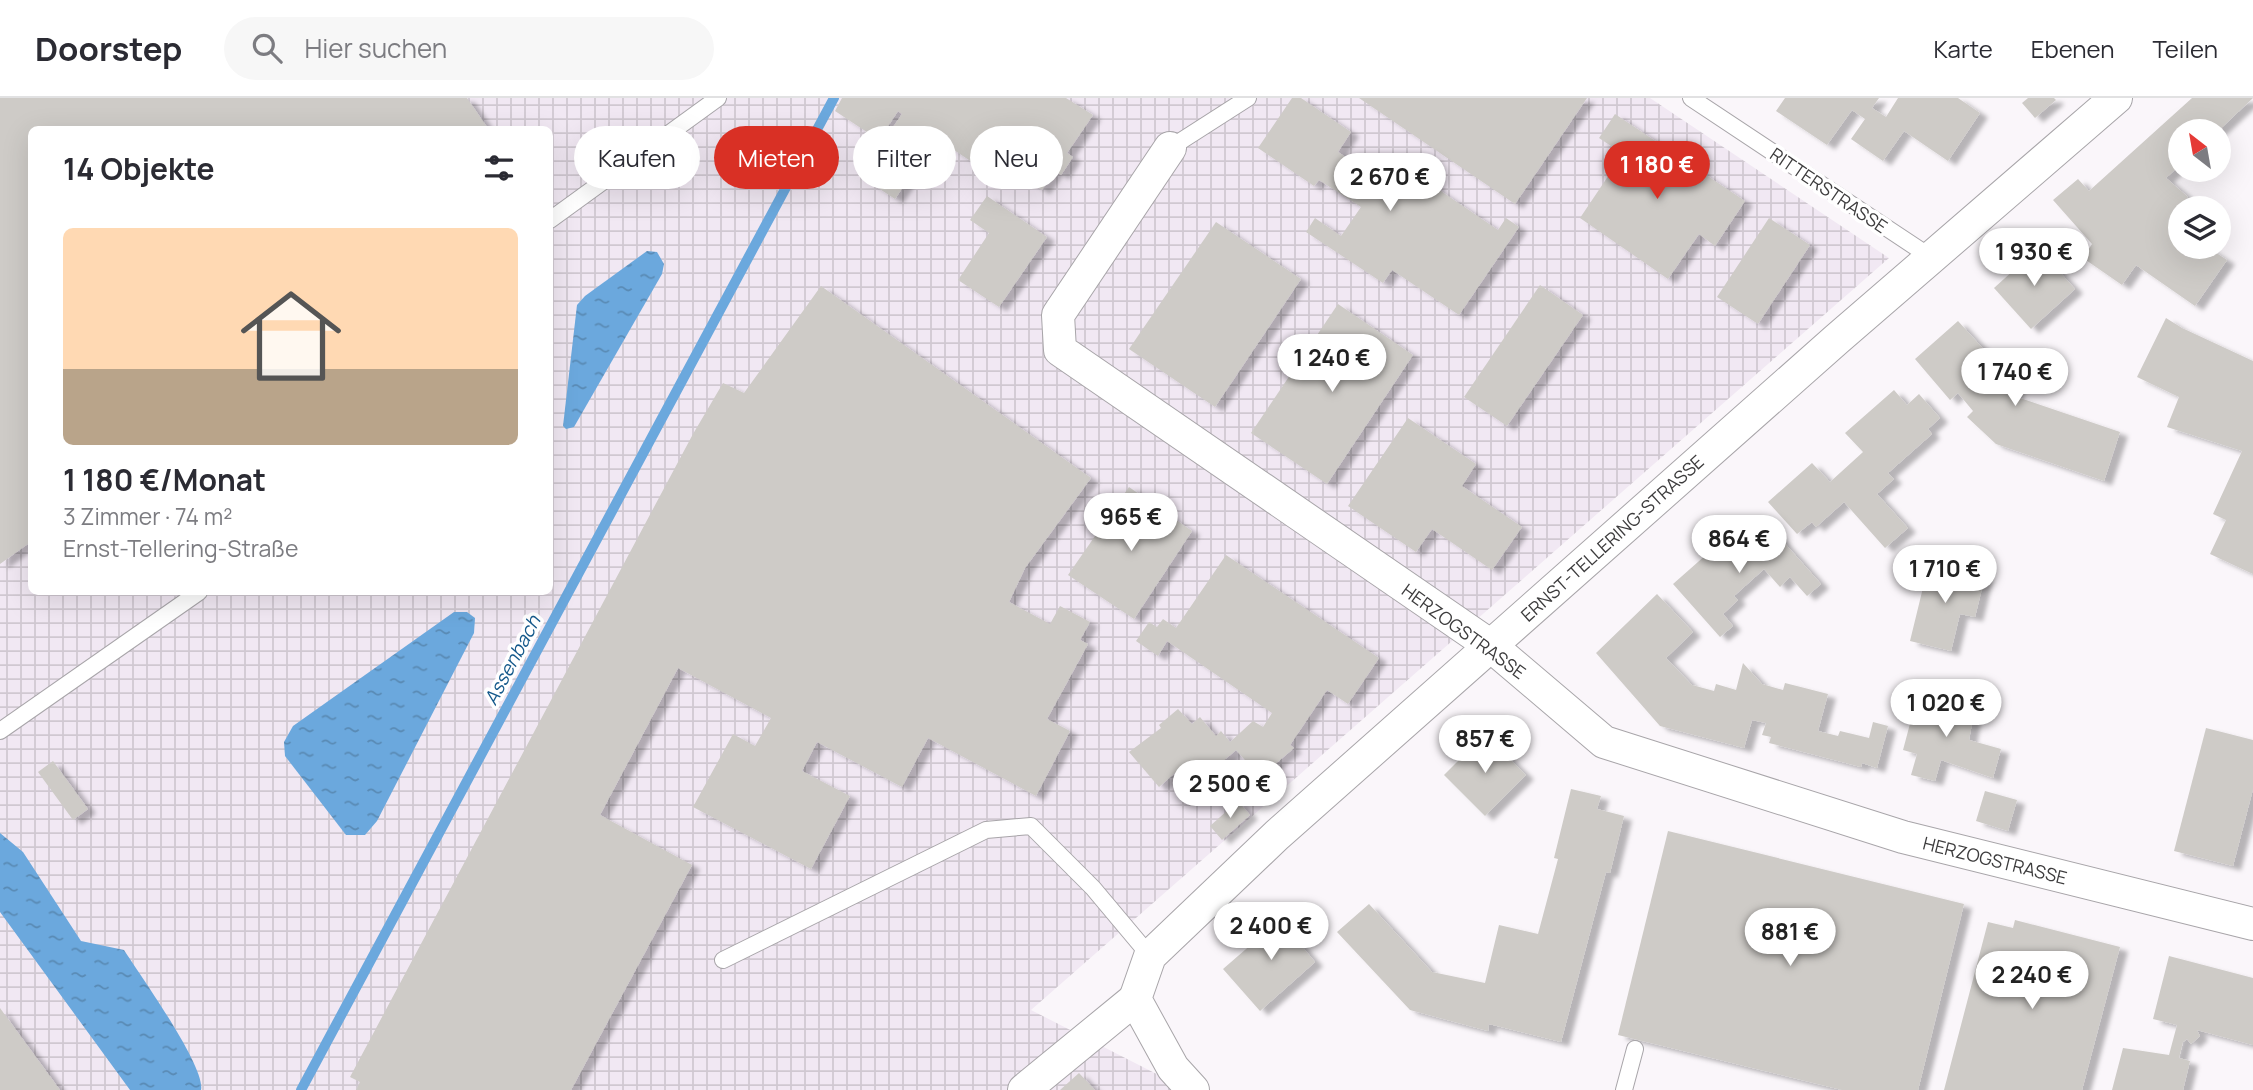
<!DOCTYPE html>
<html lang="de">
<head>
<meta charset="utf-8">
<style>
  :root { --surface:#fff; --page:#f7f7f7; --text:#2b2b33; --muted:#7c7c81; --line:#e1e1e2; --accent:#d93025 }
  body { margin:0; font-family:Manrope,sans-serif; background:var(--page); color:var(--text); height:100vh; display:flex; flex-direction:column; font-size:26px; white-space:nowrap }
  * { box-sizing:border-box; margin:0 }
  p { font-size:23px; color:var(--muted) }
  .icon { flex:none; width:38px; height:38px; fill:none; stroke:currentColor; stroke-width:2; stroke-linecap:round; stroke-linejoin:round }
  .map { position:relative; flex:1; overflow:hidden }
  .panel { position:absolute; left:28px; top:28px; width:525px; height:469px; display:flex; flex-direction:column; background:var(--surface); border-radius:10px; box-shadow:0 7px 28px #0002 }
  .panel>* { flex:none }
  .top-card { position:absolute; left:574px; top:28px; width:665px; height:63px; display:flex; gap:14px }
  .needle { width:46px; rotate:329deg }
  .fabs { position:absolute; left:2168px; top:21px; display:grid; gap:14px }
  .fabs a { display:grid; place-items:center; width:63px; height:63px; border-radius:50%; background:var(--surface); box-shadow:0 7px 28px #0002; font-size:35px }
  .price { position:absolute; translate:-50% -60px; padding:0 16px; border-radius:24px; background:#fff; color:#222; font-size:23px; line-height:46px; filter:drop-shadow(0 2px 4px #0008) }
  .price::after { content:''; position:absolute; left:50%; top:42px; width:21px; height:16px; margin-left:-10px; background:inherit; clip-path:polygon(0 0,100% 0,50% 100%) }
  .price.on { background:var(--accent); color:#fff }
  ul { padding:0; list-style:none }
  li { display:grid; align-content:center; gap:14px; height:371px; padding:0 35px }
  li+li { border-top:2px solid var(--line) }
  li span { display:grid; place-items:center; height:217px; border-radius:10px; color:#555 }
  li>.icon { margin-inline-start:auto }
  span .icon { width:126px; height:126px; fill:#fffc; stroke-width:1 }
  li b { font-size:30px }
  h2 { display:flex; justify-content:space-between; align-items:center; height:84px; padding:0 35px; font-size:30px }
  .chip { padding:0 24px; border-radius:32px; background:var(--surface); box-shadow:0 7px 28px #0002; font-size:24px; line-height:63px }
  .chip.on { background:var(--accent); color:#fff }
  header { display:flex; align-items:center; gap:42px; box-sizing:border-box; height:98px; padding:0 35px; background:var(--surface); border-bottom:2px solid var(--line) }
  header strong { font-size:33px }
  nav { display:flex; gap:38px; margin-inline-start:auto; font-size:24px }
  .search { width:490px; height:63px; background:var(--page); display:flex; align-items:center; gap:18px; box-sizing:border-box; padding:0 24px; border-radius:38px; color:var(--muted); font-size:26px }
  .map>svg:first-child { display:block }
  .industrial { fill:url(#industrial-grid); fill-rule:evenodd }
  .water { fill:url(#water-ripples) }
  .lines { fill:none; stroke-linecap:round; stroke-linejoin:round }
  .stream { stroke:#6ba8dd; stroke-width:10 }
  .building { fill:#cecbc7; filter:url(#shadow) }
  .service-casing { stroke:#a8a5a9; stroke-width:18 }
  .minor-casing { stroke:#a8a5a9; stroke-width:34 }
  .service { stroke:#fff; stroke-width:16 }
  .minor { stroke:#fff; stroke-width:32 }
  .labels { text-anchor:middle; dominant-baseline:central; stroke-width:7; stroke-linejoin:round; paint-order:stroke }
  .street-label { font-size:18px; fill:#3d3c3d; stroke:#fff }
  .water-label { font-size:19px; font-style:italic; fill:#15598b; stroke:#fff }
</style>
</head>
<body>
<header>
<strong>Doorstep</strong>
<div class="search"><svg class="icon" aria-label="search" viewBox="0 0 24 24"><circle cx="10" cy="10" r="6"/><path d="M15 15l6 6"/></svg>Hier suchen</div>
<nav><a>Karte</a><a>Ebenen</a><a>Teilen</a></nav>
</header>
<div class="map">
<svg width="2253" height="992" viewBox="0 0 2253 992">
  <defs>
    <pattern id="industrial-grid" width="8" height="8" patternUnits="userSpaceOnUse" patternTransform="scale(1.75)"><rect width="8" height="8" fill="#f1e8f3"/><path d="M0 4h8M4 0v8" fill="none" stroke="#d0c8d1"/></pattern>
    <pattern id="water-ripples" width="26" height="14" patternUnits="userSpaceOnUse" patternTransform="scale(1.75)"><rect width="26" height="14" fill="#6ba8dd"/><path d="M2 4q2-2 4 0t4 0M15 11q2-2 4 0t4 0" fill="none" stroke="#598ab4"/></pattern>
    <filter id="shadow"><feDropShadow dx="8" dy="4.5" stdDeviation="2" flood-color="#0004"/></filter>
  </defs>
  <rect width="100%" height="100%" fill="#faf6fa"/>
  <!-- industrial -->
  <path class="industrial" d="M0,0H1650L1889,160L1031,912L1188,992H0ZM32,32H550V494H32Z"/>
  <!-- water -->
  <g class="water">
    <polygon points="647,153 657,154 664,166 662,176 574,329 566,331 563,328 577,207 585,198"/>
    <polygon points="454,514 467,514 475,520 474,535 377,723 365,737 346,737 285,658 284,644 293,628"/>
    <path d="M0,735L23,754L81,843L124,852C140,877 206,969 201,992H130L0,814Z"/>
  </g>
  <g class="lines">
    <!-- stream -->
    <polyline class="stream" points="301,992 834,0"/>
  </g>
  <!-- building -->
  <g class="building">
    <polygon points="0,0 467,0 489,32 32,32 32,443 0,466"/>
    <polygon points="842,0 1066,0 1093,17 1067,55 1073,59 1061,77 1055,73 1042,92 999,62 990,76 936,40 895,101 860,78 902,16 898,13 879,42 835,13"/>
    <polygon points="1292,0 1301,0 1351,34 1338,54 1380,82 1394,61 1498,132 1506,120 1519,129 1459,217 1392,172 1383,185 1306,134 1315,120 1341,138 1361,109 1319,82 1314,88 1258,50"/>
    <polygon points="1359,0 1587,0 1515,106"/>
    <polygon points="1785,0 1879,0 1872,10 1886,19 1898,0 1958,0 1980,15 1948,63 1904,33 1883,63 1851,41 1865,21 1852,12 1827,47 1776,13"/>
    <polygon points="2028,0 2054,0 2056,2 2035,20 2022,5"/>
    <polygon points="2192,0 2253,0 2218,33 2180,33 2180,67 2166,80 2188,99 2168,122 2180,131 2180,149 2207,149 2227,162 2195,208 2136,167 2122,187 2083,160 2092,146 2053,102 2078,81 2089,93"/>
    <polygon points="1615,16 1745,103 1715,148 1699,136 1668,181 1580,120 1623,56 1599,40"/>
    <polygon points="987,98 1047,139 999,209 958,182 989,135 970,122"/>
    <polygon points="1769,120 1810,147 1758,226 1717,199"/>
    <polygon points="1216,124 1301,181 1215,309 1129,251"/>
    <polygon points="2038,150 2075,191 2031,231 1994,190"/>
    <polygon points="1540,187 1583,217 1507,328 1464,299"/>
    <polygon points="821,188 1091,380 1025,470 1009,504 1050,526 1060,508 1090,524 1080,542 1088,546 1047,621 1070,633 1036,698 928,640 902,689 817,644 802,673 850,698 811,771 693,709 733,636 755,648 771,620 678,570 600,717 692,767 571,992 356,992 360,984 350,979 693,336 723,285 744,295"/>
    <polygon points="1338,206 1413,257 1327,386 1251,335"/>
    <polygon points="2166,220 2182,230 2253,263 2253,476 2210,456 2226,422 2213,416 2242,353 2167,329 2179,299 2137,279"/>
    <polygon points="1958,223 2017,288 2014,298 2120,334 2104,383 1996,346 1967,319 1973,313 1958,295 1950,302 1915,261"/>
    <polygon points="1894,292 1907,307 1919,296 1940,320 1928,331 1932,336 1888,375 1894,381 1877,396 1908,430 1885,450 1844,404 1816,429 1812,424 1797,436 1768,404 1812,365 1830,384 1863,354 1845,335"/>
    <polygon points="1408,320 1476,366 1462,388 1522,429 1492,472 1432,431 1416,454 1348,408"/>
    <polygon points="1129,389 1192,433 1134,521 1068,477"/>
    <polygon points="1772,431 1821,486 1807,498 1790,479 1780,489 1764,471 1734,498 1738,502 1723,516 1733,528 1720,539 1673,486 1732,434 1748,452"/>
    <polygon points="1226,457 1379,560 1348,606 1327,592 1290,647 1294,650 1260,679 1236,652 1214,671 1200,670 1185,683 1176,674 1159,689 1129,654 1161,630 1159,627 1178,611 1192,626 1200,619 1216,638 1221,633 1230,644 1253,623 1263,629 1272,615 1167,543 1158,558 1136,543 1149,524 1157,529 1163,521 1176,530"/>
    <polygon points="1929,465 1985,478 1975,519 1960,516 1951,553 1910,543"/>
    <polygon points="1657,496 1693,534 1666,560 1692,587 1714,593 1716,586 1736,592 1743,565 1762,586 1783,592 1785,585 1828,596 1818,633 1838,638 1840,633 1869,640 1873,624 1888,628 1877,670 1862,665 1861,669 1769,645 1771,639 1762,637 1766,625 1752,622 1744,650 1660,628 1596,555"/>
    <polygon points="1919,592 1951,601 1949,608 1974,615 1969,642 2001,651 1993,680 1941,662 1935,683 1911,677 1917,656 1903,652"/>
    <polygon points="2206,630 2253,642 2253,691 2233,768 2174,753"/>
    <polygon points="1485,636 1526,677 1485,718 1444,677"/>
    <polygon points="53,663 88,711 73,722 38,674"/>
    <polygon points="1571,691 1601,698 1597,711 1624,718 1610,775 1606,774 1561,944 1489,926 1488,933 1410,912 1337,834 1369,806 1432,874 1485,885 1499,827 1538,836 1558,761 1554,760"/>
    <polygon points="1985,693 2017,702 2008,733 1976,723"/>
    <polygon points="1238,703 1250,717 1222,742 1210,728"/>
    <polygon points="1668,733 1964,806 1918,992 1842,992 1618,937"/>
    <polygon points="1291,812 1309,833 1295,840 1315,864 1260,913 1223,871"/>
    <polygon points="2015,822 2120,849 2082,992 1944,992 1988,824 2013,830"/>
    <polygon points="2169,858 2253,880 2253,947 2197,932 2200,938 2191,946 2187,941 2183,944 2179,960 2190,963 2183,992 2112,992 2123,950 2169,957 2177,927 2153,921"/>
    <polygon points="0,910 60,992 0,992"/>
    <polygon points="1079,975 1095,992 1060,992"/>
  </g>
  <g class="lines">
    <!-- service casing -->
    <g class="service-casing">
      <g id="service">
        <polyline points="1691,0 1932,160"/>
        <polyline points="1170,50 1248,0"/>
        <polyline points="550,122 718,0"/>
        <polyline points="0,633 199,494"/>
        <polyline points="723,862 986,732 1031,728 1093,790 1150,858"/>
        <polyline points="1624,992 1635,951"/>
      </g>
    </g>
    <!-- minor casing -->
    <g class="minor-casing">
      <g id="minor">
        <polyline points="1170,50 1058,217 1060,252 1491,548 1604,644 1903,739 2253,826"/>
        <polyline points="1024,992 1135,901"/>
        <polyline points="1193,992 1173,970 1135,901 1150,858 1277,737 1837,241 2116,0"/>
      </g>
    </g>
    <!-- service -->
    <use href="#service" class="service"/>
    <!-- minor -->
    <use href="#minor" class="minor"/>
  </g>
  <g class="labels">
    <!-- street labels -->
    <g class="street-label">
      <text transform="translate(1829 92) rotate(34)">RITTERSTRASSE</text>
      <text transform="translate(1612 440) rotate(-42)">ERNST-TELLERING-STRASSE</text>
      <text transform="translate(1464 533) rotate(36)">HERZOGSTRASSE</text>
      <text transform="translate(1995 762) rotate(14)">HERZOGSTRASSE</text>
    </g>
    <!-- water labels -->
    <g class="water-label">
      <text transform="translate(512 562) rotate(-62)">Assenbach</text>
    </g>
  </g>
</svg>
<div class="fabs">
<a><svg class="needle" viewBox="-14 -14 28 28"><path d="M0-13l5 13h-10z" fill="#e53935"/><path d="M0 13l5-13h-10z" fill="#7c7c81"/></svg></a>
<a><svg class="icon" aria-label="layers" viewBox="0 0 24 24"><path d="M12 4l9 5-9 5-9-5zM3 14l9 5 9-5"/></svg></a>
</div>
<b class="price on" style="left:1657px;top:103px">1 180 €</b>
<b class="price" style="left:1390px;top:115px">2 670 €</b>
<b class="price" style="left:2034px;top:190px">1 930 €</b>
<b class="price" style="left:1332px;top:296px">1 240 €</b>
<b class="price" style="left:2015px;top:310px">1 740 €</b>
<b class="price" style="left:1131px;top:455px">965 €</b>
<b class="price" style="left:1739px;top:477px">864 €</b>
<b class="price" style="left:1945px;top:507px">1 710 €</b>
<b class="price" style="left:1946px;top:641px">1 020 €</b>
<b class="price" style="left:1485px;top:677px">857 €</b>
<b class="price" style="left:1230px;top:722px">2 500 €</b>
<b class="price" style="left:1271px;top:864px">2 400 €</b>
<b class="price" style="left:1790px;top:870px">881 €</b>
<b class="price" style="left:2032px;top:913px">2 240 €</b>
<div class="top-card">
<a class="chip">Kaufen</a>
<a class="chip on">Mieten</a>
<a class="chip">Filter</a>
<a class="chip">Neu</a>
</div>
<section class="panel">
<h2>14 Objekte<svg class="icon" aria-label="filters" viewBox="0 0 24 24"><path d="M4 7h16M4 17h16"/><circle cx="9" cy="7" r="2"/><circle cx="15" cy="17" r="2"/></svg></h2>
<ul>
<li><span style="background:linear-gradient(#ffd9b3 65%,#b9a48a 0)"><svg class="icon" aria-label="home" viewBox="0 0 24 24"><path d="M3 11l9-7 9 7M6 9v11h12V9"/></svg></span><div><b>1 180 €/Monat</b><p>3 Zimmer · 74 m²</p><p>Ernst-Tellering-Straße</p></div></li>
</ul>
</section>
</div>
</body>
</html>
